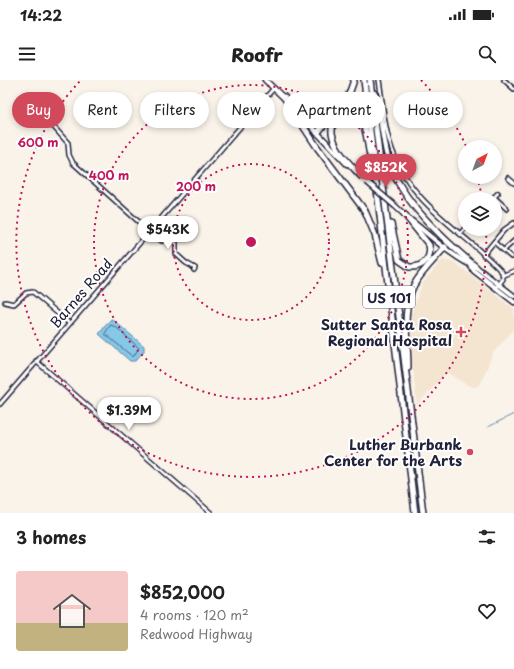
<!DOCTYPE html>
<html lang="en">
<head>
<meta charset="utf-8">
<style>
  :root { --surface:#fff; --page:#f2f2f2; --text:#222; --muted:#767676; --accent:#d1495b }
  body { margin:0; font-family:"Playpen Sans",sans-serif; background:var(--page); color:var(--text); height:100vh; display:flex; flex-direction:column; font-size:15px; white-space:nowrap }
  * { box-sizing:border-box; margin:0 }
  p { font-size:13px; color:var(--muted) }
  .icon { flex:none; width:22px; height:22px; fill:none; stroke:currentColor; stroke-width:2; stroke-linecap:round; stroke-linejoin:round }
  .map { position:relative; height:433px; overflow:hidden }
  .drawer { display:flex; flex-direction:column; background:var(--surface); flex:1 }
  .drawer>* { flex:none }
  .hud { position:absolute; left:12px; top:12px; width:490px; height:36px; display:flex; gap:8px }
  .needle { width:26px; rotate:41deg }
  .buttons { position:absolute; left:458px; top:60px; display:grid; gap:8px }
  .buttons a { display:grid; place-items:center; width:44px; height:44px; border-radius:50%; background:var(--surface); box-shadow:0 2px 6px #0003; font-size:20px }
  .price { position:absolute; translate:-50% -34px; padding:0 9px; border-radius:14px; background:#fff; color:#222; font-size:13px; line-height:26px; filter:drop-shadow(0 1px 2px #0008) }
  .price::after { content:''; position:absolute; left:50%; top:24px; width:12px; height:9px; margin-left:-6px; background:inherit; clip-path:polygon(0 0,100% 0,50% 100%) }
  .price.current { background:var(--accent); color:#fff }
  ul { padding:0; list-style:none }
  li { display:flex; align-items:center; gap:12px; height:100px; padding:0 16px }
  li span { display:grid; place-items:center; flex:none; width:112px; height:80px; border-radius:4px; color:#555 }
  li>.icon { margin-inline-start:auto }
  span .icon { width:48px; height:48px; fill:#fffc; stroke-width:1 }
  li b { font-size:17px }
  h2 { display:flex; justify-content:space-between; align-items:center; height:48px; padding:0 16px; font-size:17px }
  .chip { padding:0 14px; border-radius:18px; background:var(--surface); box-shadow:0 2px 6px #0003; font-size:14px; line-height:36px }
  .chip.current { background:var(--accent); color:#fff }
  .status { display:flex; justify-content:space-between; align-items:center; height:28px; padding:0 20px; background:var(--surface); direction:ltr }
  .status svg { height:11px; fill:currentColor }
  header { display:flex; justify-content:space-between; align-items:center; height:52px; padding:0 16px; background:var(--surface); font-size:18px; font-weight:800 }
  .map>svg:first-child { display:block }
  .built { fill:#f4e5d1 }
  .water { fill:#86c8e7; stroke:#5e86a2 }
  .lines { fill:none; stroke-linecap:round; stroke-linejoin:round }
  .shore { stroke:#4a6480; stroke-width:1 }
  .stream { stroke:#5e86a2; stroke-width:1 }
  .minor-casing { stroke:#22223b; stroke-width:6 }
  .secondary-casing { stroke:#22223b; stroke-width:7 }
  .motorway-casing { stroke:#22223b; stroke-width:8 }
  .minor { stroke:#fff; stroke-width:3 }
  .secondary { stroke:#fff; stroke-width:4 }
  .motorway { stroke:#fff; stroke-width:5 }
  .secondary-bridge-casing { stroke:#22223b; stroke-width:7; stroke-linecap:butt }
  .secondary-bridge { stroke:#fff; stroke-width:4 }
  .ring { fill:none; stroke:#c2185b; stroke-width:2; stroke-dasharray:2 4 }
  .poi-dot { fill:#d1495b; stroke:#fff; stroke-width:1.5 }
  .labels { text-anchor:middle; dominant-baseline:central; stroke-width:4; stroke-linejoin:round; paint-order:stroke }
  .shield { fill:#fff; stroke:#646476; stroke-width:1 }
  .shield-label { font-size:13px; font-weight:bold; fill:#22223b }
  .street-label { font-size:14px; fill:#22223b; stroke:#fff }
  .poi-label { font-size:14px; font-weight:bold; fill:#22223b; stroke:#fff; text-anchor:end }
  .centre { fill:#c2185b; stroke:#fff; stroke-width:2 }
  .ring-label { font-size:12px; text-anchor:middle; font-weight:bold; fill:#c2185b; stroke:#fff; stroke-width:4; stroke-linejoin:round; paint-order:stroke }
</style>
</head>
<body>
<div class="status"><b>14:22</b><svg viewBox="0 0 49 12"><path d="M0 12V9h3v3zM5 12V6h3v6zM10 12V3h3v9zM15 12V0h3v12zM26 1h20v11H26zM47 4h2v5h-2z"/></svg></div>
<header><svg class="icon" aria-label="menu" viewBox="0 0 24 24"><path d="M4 6h16M4 12h16M4 18h16"/></svg>Roofr<svg class="icon" aria-label="search" viewBox="0 0 24 24"><circle cx="10" cy="10" r="6"/><path d="M15 15l6 6"/></svg></header>
<div class="map">
<svg width="514" height="433" viewBox="0 0 514 433">
  <rect width="100%" height="100%" fill="#faf3ea"/>
  <filter id="ink" filterUnits="userSpaceOnUse"><feTurbulence type="fractalNoise" baseFrequency=".025" numOctaves="2"/><feDisplacementMap in="SourceGraphic" scale="8" xChannelSelector="R" yChannelSelector="G"/><feConvolveMatrix kernelMatrix="1 2 1 2 8 2 1 2 1" color-interpolation-filters="sRGB"/></filter>
  <g filter="url(#ink)">
    <!-- built -->
    <polygon class="built" points="442,180 454,182 514,229 514,249 493,273 480,305 474,307 467,305 447,292 417,325 413,288 411,234 422,204"/>
    <!-- water -->
    <polygon class="water" points="112,239 144,266 144,271 135,281 130,281 99,254 110,240"/>
    <g class="lines">
      <!-- shore -->
      <polygon class="shore" points="111,245 117,248 139,268 133,277 105,254"/>
      <!-- stream -->
      <polyline class="stream" points="488,347 514,334"/>
      <!-- minor casing -->
      <g class="minor-casing">
        <g id="minor">
          <path d="M379,0C383,24 384,49 393,72C412,126 465,152 502,192L503,199L496,208"/>
          <polyline points="504,0 514,9"/>
          <polyline points="52,45 68,63 69,75 73,83 149,151"/>
          <polyline points="508,98 514,103"/>
          <polyline points="494,117 507,129"/>
          <polyline points="492,119 498,113"/>
          <polyline points="495,138 496,138"/>
          <polyline points="156,144 176,163 176,174 186,183 195,188 194,190"/>
          <polyline points="149,151 162,161 168,155"/>
          <polyline points="460,154 465,148"/>
          <polyline points="494,162 511,177"/>
          <polyline points="504,170 514,161"/>
          <polyline points="483,175 504,150 514,143"/>
          <polyline points="504,195 514,191"/>
          <polyline points="5,222 14,224 26,213 33,212 69,243"/>
          <polyline points="36,281 211,433"/>
          <polyline points="0,324 274,8"/>
        </g>
      </g>
      <!-- secondary casing -->
      <g class="secondary-casing">
        <g id="secondary">
          <polyline points="265,0 285,19"/>
          <polyline points="290,24 347,84"/>
          <polyline points="395,126 406,136"/>
          <path d="M412,141C428,154 457,181 476,187L514,216"/>
          <polyline points="470,185 474,191 514,222"/>
        </g>
      </g>
      <!-- motorway casing -->
      <g class="motorway-casing">
        <g id="motorway">
          <polyline points="364,0 415,433"/>
          <polyline points="370,0 423,433"/>
          <path d="M374,13C382,34 382,57 388,79C400,120 444,160 476,187"/>
          <polyline points="284,17 317,67 365,131 375,155 382,183"/>
          <polyline points="317,53 347,20 354,0"/>
          <path d="M361,96C350,84 335,71 332,53C330,37 350,27 361,41C368,50 367,67 371,79"/>
          <path d="M391,144L399,180L409,187C423,188 432,178 429,165L405,135"/>
          <path d="M408,287C408,260 401,230 414,205C422,191 435,179 445,167"/>
        </g>
      </g>
      <!-- minor -->
      <use href="#minor" class="minor"/>
      <!-- secondary -->
      <use href="#secondary" class="secondary"/>
      <!-- motorway -->
      <use href="#motorway" class="motorway"/>
      <!-- secondary-bridge casing -->
      <g class="secondary-bridge-casing">
        <polyline id="secondary-bridge" points="367,102 395,126"/>
      </g>
      <!-- secondary-bridge -->
      <use href="#secondary-bridge" class="secondary-bridge"/>
    </g>
  </g>
  <!-- distance rings -->
  <g class="ring">
    <circle cx="251" cy="162" r="78"/>
    <circle cx="251" cy="162" r="157"/>
    <path d="M421 0A235 235 0 0 1 466 66M477 97A235 235 0 0 1 482 117M486 150A235 235 0 1 1 81 0"/>
  </g>
  <!-- markers -->
  <g class="poi-dot">
    <path d="M459 246h4v4h4v4h-4v4h-4v-4h-4v-4h4z"/>
    <circle cx="470" cy="372" r="4"/>
  </g>
  <g class="labels">
    <!-- shield labels -->
    <rect class="shield" x="363" y="206" width="52" height="22" rx="3"/>
    <g class="shield-label">
      <text x="389" y="217">US 101</text>
    </g>
    <!-- street labels -->
    <g class="street-label">
      <text transform="translate(81 213) rotate(-49)">Barnes Road</text>
    </g>
    <!-- poi labels -->
    <g class="poi-label">
      <text x="452" y="244">Sutter Santa Rosa<tspan x="452" dy="16">Regional Hospital</tspan></text>
      <text x="462" y="364">Luther Burbank<tspan x="462" dy="16">Center for the Arts</tspan></text>
    </g>
  </g>
  <circle cx="251" cy="162" r="6" class="centre"/>
  <g class="ring-label">
    <text x="38" y="67">600 m</text>
    <text x="109" y="100">400 m</text>
    <text x="196" y="111">200 m</text>
  </g>
</svg>
<div class="buttons">
<a><svg class="needle" viewBox="-14 -14 28 28"><path d="M0-13l5 13h-10z" fill="#e53935"/><path d="M0 13l5-13h-10z" fill="#767676"/></svg></a>
<a><svg class="icon" aria-label="layers" viewBox="0 0 24 24"><path d="M12 4l9 5-9 5-9-5zM3 14l9 5 9-5"/></svg></a>
</div>
<b class="price current" style="left:386px;top:108px">$852K</b>
<b class="price" style="left:168px;top:170px">$543K</b>
<b class="price" style="left:129px;top:351px">$1.39M</b>
<div class="hud">
<a class="chip current">Buy</a>
<a class="chip">Rent</a>
<a class="chip">Filters</a>
<a class="chip">New</a>
<a class="chip">Apartment</a>
<a class="chip">House</a>
</div>
</div>
<section class="drawer">
<h2>3 homes<svg class="icon" aria-label="filters" viewBox="0 0 24 24"><path d="M4 7h16M4 17h16"/><circle cx="9" cy="7" r="2"/><circle cx="15" cy="17" r="2"/></svg></h2>
<ul>
<li><span style="background:linear-gradient(#f6c9c9 65%,#c2b280 0)"><svg class="icon" aria-label="home" viewBox="0 0 24 24"><path d="M3 11l9-7 9 7M6 9v11h12V9"/></svg></span><div><b>$852,000</b><p>4 rooms · 120 m²</p><p>Redwood Highway</p></div><svg class="icon" aria-label="heart" viewBox="0 0 24 24"><path d="M12 20l-8-8c-3-5 5-10 8-4 3-6 11-1 8 4z"/></svg></li>
</ul>
</section>
</body>
</html>
